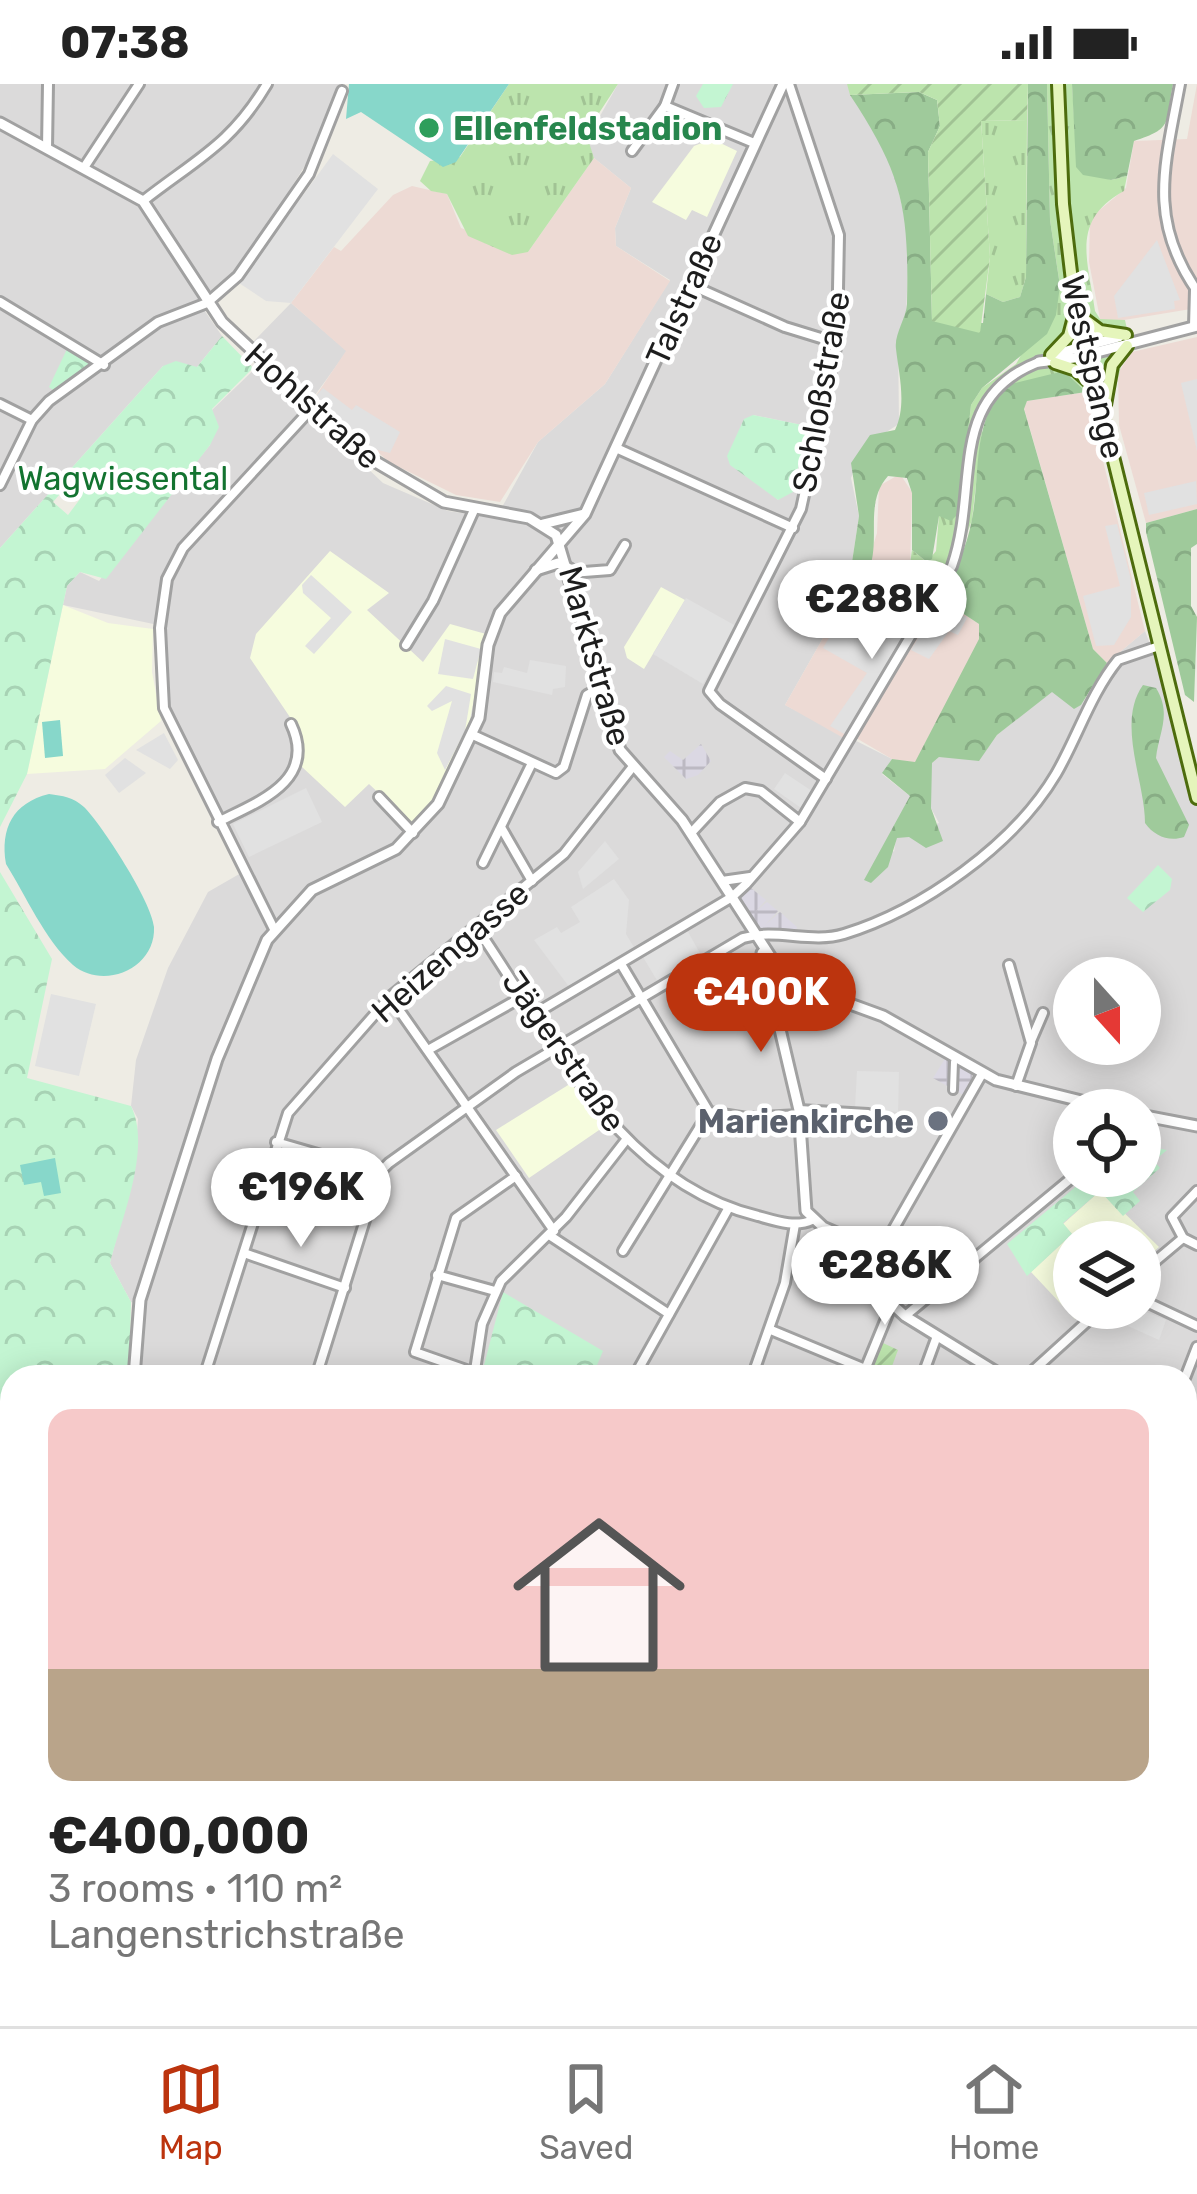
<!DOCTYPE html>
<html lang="en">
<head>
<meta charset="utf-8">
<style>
  :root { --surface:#fff; --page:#f2f2f2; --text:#222; --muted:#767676; --line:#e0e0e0; --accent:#bc340e }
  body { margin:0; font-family:Rubik,sans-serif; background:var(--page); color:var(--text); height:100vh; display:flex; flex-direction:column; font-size:45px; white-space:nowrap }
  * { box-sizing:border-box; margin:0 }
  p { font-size:39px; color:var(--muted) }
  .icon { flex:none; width:66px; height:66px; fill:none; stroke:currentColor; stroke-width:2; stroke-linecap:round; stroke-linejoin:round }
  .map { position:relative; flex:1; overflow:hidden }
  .details { position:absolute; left:0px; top:1281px; width:1197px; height:663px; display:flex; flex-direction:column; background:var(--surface); border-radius:36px 36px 0 0; box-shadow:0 6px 30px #0003 }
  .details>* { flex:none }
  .needle { width:78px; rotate:159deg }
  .tools { position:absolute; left:1053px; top:873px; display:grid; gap:24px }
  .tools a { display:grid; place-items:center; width:108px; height:108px; border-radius:50%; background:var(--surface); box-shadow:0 6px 30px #0003; font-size:60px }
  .price { position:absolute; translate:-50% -102px; padding:0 27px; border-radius:42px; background:#fff; color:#222; font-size:39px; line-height:78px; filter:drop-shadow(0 3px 6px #0008) }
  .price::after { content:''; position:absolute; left:50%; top:72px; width:36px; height:27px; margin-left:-18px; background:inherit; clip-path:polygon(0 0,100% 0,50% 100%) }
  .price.current { background:var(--accent); color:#fff }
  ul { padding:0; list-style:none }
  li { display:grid; align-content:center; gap:24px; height:636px; padding:0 48px }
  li+li { border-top:3px solid var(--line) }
  li span { display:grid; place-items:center; height:372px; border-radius:24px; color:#555 }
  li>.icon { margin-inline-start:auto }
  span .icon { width:216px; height:216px; fill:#fffc; stroke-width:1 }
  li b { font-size:51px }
  .status { display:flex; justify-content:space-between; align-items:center; height:84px; padding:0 60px; background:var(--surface); direction:ltr }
  .status svg { height:33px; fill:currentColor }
  .tabs { display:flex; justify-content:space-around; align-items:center; height:168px; border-top:3px solid var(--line); background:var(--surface); font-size:33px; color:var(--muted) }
  .tabs a { display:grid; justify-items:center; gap:6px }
  .tabs .current { color:var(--accent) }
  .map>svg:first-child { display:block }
  .residential { fill:#dbdada; fill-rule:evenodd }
  .commercial { fill:#eddad4 }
  .industrial { fill:#e6d6e0 }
  .education { fill:#f6fcde }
  .grass { fill:url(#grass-tufts) }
  .forest { fill:url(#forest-crowns) }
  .park { fill:url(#park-crowns); fill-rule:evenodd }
  .garden { fill:url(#garden-furrows) }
  .pitch { fill:#87d7ca }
  .parking { fill:#e1e1e1 }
  .plaza { fill:url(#plaza-grid) }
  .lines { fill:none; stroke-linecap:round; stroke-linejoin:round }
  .river { stroke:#a7c2d8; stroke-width:14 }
  .pedestrian-casing { stroke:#a1a1a1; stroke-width:12 }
  .minor-casing { stroke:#a1a1a1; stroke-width:14 }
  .tertiary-casing { stroke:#a1a1a1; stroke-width:15 }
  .secondary-casing { stroke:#4d6c0d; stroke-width:16 }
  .pedestrian { stroke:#fff; stroke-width:6 }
  .minor { stroke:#fff; stroke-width:8 }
  .tertiary { stroke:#fff; stroke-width:9 }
  .secondary { stroke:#e5f5bb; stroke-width:10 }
  .leisure-dot { fill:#2e9e5b; stroke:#fff; stroke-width:4.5 }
  .worship-dot { fill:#6b7280; stroke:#fff; stroke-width:4.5 }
  .labels { text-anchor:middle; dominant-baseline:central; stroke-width:9; stroke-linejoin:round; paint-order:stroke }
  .leisure-label { font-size:33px; font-weight:bold; fill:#27864d; stroke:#fff; text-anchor:start }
  .street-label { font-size:33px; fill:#1d1d1d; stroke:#fff }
  .park-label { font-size:33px; fill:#137330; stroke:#fff }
  .worship-label { font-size:33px; font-weight:bold; fill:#5b616d; stroke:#fff; text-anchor:end }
</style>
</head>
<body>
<div class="status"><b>07:38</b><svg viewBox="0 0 49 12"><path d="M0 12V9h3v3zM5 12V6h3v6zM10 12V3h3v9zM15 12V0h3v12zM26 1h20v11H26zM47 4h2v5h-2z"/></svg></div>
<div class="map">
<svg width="1197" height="1942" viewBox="0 0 1197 1942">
  <defs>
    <pattern id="grass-tufts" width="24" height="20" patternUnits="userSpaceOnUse" patternTransform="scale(3)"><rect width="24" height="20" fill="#bce4ad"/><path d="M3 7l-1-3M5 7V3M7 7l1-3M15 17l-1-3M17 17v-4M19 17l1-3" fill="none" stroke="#a1c394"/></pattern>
    <pattern id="forest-crowns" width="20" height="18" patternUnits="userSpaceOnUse" patternTransform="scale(3)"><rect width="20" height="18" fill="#9fca9b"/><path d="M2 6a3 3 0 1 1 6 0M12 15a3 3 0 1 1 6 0" fill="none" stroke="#88ad85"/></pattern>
    <pattern id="park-crowns" width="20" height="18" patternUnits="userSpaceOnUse" patternTransform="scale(3)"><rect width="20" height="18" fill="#c3f5d2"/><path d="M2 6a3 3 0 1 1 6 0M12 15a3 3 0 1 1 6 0" fill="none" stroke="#a7d2b4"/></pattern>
    <pattern id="garden-furrows" width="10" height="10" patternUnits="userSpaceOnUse" patternTransform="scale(3)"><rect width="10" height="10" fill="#bce4ad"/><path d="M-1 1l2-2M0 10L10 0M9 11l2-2" fill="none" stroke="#a1c394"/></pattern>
    <pattern id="plaza-grid" width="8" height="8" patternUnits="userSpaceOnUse" patternTransform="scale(3)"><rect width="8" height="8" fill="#dbd8e3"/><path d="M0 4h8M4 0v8" fill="none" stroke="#bcb9c2"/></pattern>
  </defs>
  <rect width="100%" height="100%" fill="#eeece4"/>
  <!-- residential -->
  <g class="residential">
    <polygon points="0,0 340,0 312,70 269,140 238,184 198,217 222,252 197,283 163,282 0,464"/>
    <path d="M618,0H847L890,72L909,151L906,235L898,250L899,340L864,362L851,394L859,432L849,498L841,510L844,517L785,621L892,675L882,690L910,712L890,751L888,761L894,768L896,754L939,739L931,724L930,698L932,679L940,672L979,676L997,651L1052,607L1074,624L1081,621L1107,579L1145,547L1197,684V1377L1185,1386V1293H140L142,1222L131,1218L110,1179L134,1085L138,1035L131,1022L136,976L168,884L208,808L248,785L186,664L166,611L163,542L63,521L67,502L80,488L99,497L210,361L215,337L212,326L264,276L253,258L291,219L347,267L305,325L383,399L448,427L496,434L538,358L605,300L670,196L616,162L615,144L631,104L594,74L587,55ZM753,331L807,342L778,416L756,396ZM1074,894H1140V960H1074ZM1074,1026H1140V1092H1074ZM1074,1158H1140V1224H1074Z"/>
    <polygon points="1197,1477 1197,1942 978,1942 968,1932 1185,1932 1185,1489"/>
  </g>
  <!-- commercial -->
  <g class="commercial">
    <polygon points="1197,0 1197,224 1112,238 1100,235 1089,178 1090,134 1126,104 1134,57 1187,55"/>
    <polygon points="594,74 631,104 615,144 616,162 670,197 605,300 538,358 500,418 456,411 389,378 315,313 346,267 291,219 334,163 341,167 393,111 412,102 447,110 461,144 528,168"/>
    <polygon points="1197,253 1197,425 1146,439 1119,341 1118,289 1132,268"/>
    <polygon points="1086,308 1145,547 1107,579 1093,565 1024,324 1027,317"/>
    <polygon points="900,390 912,408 910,487 947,503 941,515 979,540 980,555 915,679 892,675 851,651 847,656 785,621 844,517 861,501 877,449 879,402"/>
    <polygon points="12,1914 12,1932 100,1932 103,1942 0,1942 0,1917"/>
    <polygon points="287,1932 536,1939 630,1932 948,1932 961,1942 285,1942"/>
  </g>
  <!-- industrial -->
  <polygon class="industrial" points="287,1932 328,1932 384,1942 285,1942"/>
  <!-- education -->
  <g class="education">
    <polygon points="712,55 737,67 707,133 692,126 686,136 652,118 694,62"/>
    <polygon points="330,467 389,509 367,526 423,578 450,540 486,550 468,647 434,716 414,742 369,700 345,723 302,683 298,645 250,574 256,550"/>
    <polygon points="661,503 685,516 644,585 627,574 624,563"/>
    <polygon points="63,521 108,539 153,545 152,588 161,637 105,685 27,690"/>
    <polygon points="573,998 605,1042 529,1094 496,1046"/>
    <polygon points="1101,1106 1159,1163 1140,1180 1140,1158 1074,1158 1074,1224 1088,1224 1075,1235 1031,1188 1072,1150 1063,1140"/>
  </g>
  <!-- grass -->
  <g class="grass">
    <polygon points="509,0 618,0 586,49 594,74 528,168 512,171 468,152 447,110 431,107 420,97 430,77 460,73"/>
    <path d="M1047,0H1072L1077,83L1111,96L1127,92L1124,107C1070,137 1088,175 1095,227L1100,235L1125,236L1132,268L1122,278L1116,303L1086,308L1064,287L983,337L972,436L947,503L909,487L912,466L927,478L936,467L939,431L959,429L971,321L982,304L1016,280L1060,202L1050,136Z"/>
    <polygon points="1027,36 1026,193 1020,213 1003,218 986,210 990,173 981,37"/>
    <polygon points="100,1932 287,1932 285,1942 103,1942"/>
    <polygon points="427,1932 630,1932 536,1939"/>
  </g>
  <!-- forest -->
  <g class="forest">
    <path d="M1028,0H1047L1050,136L1060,202L1056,231L1047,250L982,304L971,321L959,429L951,437L939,432L932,475L927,478L912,466V409L907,394L888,392C855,429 899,481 841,518L849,498L859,432L851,379L870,351L895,346C907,321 899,291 896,265C894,250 906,235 907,220C909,125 903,91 850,11L919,8L937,16L940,42L928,68L932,237L983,239L986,210L1003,218L1020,213L1026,193Z"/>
    <path d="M1072,0H1173C1165,40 1174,44 1134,57L1127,92L1111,96L1083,91L1076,83Z"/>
    <path d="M1064,287L1086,308L1027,317L1024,325L1093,565L1107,579L1081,621L1074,625L1052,608L997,651L979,677L939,673L932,679L931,724L943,757L926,764L909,753L897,754L888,783L871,799L864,796L910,712L882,689L892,675L915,678L979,555V540L941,515C954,489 967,464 972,435C981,388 971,337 1007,301Z"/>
    <polygon points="1197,425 1197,460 1191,464 1191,522 1197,533 1194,618 1185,611 1146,448 1146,439"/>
    <path d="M1143,601L1156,604C1172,630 1159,648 1156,674L1189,741L1184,753C1169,758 1154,752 1145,739C1145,697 1116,639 1143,601Z"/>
  </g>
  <!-- park -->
  <g class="park">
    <polygon points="703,0 733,0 721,23 704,24 696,12"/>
    <path d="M222,252L253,284L212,325L219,343L210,361L106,495L80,488L67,502L27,690L0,743V464L163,282L176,277L197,283ZM66,403L80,415L68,431L53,418Z"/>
    <polygon points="67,265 91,281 53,306 49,303"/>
    <polygon points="753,331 807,342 793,408 778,416 730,381 727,372 744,335"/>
    <polygon points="1158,781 1172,795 1170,806 1143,828 1127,814"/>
    <path d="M0,788L52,875L27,994L131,1022C152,1064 121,1136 110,1179L131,1218L129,1293H12V1787H0Z"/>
    <polygon points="1140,1061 1167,1066 1154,1077 1160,1084 1133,1108 1140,1117 1123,1132 1100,1107 1063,1139 1072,1150 1027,1192 1007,1160 1079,1100 1089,1104 1094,1092 1140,1092"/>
    <polygon points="503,1208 603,1267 592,1293 481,1293"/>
  </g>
  <!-- garden -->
  <g class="garden">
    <polygon points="847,0 1028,0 1027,36 981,37 990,173 980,249 932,237 928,68 940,42 937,16 919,8 850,11"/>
    <polygon points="883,1259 898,1266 888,1293 868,1293"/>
  </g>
  <!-- pitch -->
  <g class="pitch">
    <polygon points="349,0 509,0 456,78 443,83 361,28 346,35"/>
    <polygon points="60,636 63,672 45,674 42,638"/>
    <path d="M49,710C63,712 73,713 84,723C102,741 152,818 154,843C156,884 104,907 73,881C45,856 26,812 6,780C0,744 13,719 49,710Z"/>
    <polygon points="55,1074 61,1109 44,1112 41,1098 24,1101 20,1081"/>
  </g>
  <!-- parking -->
  <g class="parking">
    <polygon points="333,70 378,105 291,219 266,217 239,199"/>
    <polygon points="1157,156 1180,216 1174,217 1175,225 1118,234 1114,212"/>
    <polygon points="1197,295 1197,367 1181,299"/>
    <polygon points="323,304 352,326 356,321 400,348 390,369 374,365 315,313"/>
    <polygon points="1196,397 1197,420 1149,431 1144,409"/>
    <polygon points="1117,440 1131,496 1131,533 1114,561 1096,562 1083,512 1120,502 1105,442"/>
    <polygon points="311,491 352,528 314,570 305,562 331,534 303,509 302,501"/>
    <polygon points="686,514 736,542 703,600 653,570"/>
    <polygon points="850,518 903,553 846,651 830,642 867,589 823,564"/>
    <polygon points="939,519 967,534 958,551 949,547 929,575 911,566"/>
    <polygon points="445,555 481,565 473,595 438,590"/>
    <polygon points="530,576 566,582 565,603 553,605 552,611 493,598 494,588 502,589 504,583 527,589"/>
    <polygon points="446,602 471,610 465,647 445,686 437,669 452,617 432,627 427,622"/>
    <polygon points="164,649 178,676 170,685 136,666"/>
    <polygon points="125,674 146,689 119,709 105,691"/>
    <polygon points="785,689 812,707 801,724 774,705"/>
    <polygon points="306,704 322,738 249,773 233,740"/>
    <polygon points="605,757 619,775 583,805 578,788"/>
    <polygon points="614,795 629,816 626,850 635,865 570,904 534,856 557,843 561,849 580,838 571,823"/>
    <polygon points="687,846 702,873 658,898 643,873"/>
    <polygon points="51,910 96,920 79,992 35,982"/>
    <polygon points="857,987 899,988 898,1028 855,1024"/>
    <polygon points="821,1160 857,1168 869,1178 870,1215 813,1205"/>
    <polygon points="1136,1224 1166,1236 1159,1256 1128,1242"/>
  </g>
  <!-- plaza -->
  <g class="plaza">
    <polygon points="701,660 711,677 698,691 686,695 664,673 670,667 683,676"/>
    <polygon points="746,800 766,816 756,827 767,818 778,827 765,841 780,828 797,843 795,850 755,851 732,813"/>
    <polygon points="946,973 973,989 967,1013 933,994"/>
  </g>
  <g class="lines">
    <!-- river -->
    <polyline class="river" points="0,1890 12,1886"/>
    <!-- pedestrian casing -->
    <g class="pedestrian-casing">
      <polyline id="pedestrian" points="953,1006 954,978"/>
    </g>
    <!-- minor casing -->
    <g class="minor-casing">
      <g id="minor">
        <polyline points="789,0 839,151 837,259 801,425 709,607 720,620 826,695"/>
        <path d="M1180,0C1165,81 1147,135 1197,207"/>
        <polyline points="665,22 754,59"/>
        <polyline points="47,64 48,0"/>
        <polyline points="632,67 665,22 673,0"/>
        <polyline points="85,82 139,0"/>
        <path d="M143,117C195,76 231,61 267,0"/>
        <polyline points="691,201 785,243 837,259"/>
        <polyline points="0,218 104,281"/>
        <polyline points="1194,242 1195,206"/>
        <polyline points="0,320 32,336"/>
        <polyline points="616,364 793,444"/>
        <polyline points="0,401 32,336 49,317 158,238 207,219 238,192 309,90 342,7"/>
        <polyline points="571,489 610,486 625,461"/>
        <polyline points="406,561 433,517 474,426"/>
        <polyline points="473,651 556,689 564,683 587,611 602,603"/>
        <polyline points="379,713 413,749"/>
        <path d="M218,738C258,718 318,697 291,640"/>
        <polyline points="502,745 532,797"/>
        <polyline points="691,749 720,718 745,704 761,707 800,738"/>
        <polyline points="483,779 531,681"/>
        <polyline points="722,797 750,793"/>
        <path d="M477,844C552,953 618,1098 758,1132C776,1137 796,1144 812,1136"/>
        <polyline points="274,845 164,624 160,544 167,495 183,464 312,324"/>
        <polyline points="621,880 709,1028 747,1034 799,1031"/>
        <polyline points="1009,881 1031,959 1016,1002"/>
        <polyline points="390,913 554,1147"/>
        <path d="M536,929L732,813L746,800L800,738L952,482C980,403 945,314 1039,278"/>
        <polyline points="1031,957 1043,929"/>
        <polyline points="428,966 524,912"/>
        <polyline points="799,1026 868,1030 884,1038"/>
        <polyline points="276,1058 380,1088"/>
        <polyline points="1197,1107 1172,1133 1183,1154 1197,1161"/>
        <polyline points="549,1151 669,1230"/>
        <polyline points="856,1153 889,1153"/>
        <polyline points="623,1167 709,1028"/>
        <polyline points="244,1169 345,1204"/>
        <polyline points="1140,1190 1183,1154"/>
        <polyline points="437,1191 495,1207"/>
        <polyline points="885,1193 889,1153 982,990"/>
        <polyline points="1140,1215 1197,1242"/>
        <polyline points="905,1232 1074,1092"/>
        <polyline points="771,1246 865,1285"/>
        <polyline points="475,1289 415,1268 456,1134 516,1092"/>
        <polyline points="204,1293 288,1029 390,913 564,770 631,685"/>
        <path d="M316,1293L380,1088L389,1079L516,988L743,854C776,844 811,860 844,850C922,826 1014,761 1056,690C1077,654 1091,609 1118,576L1159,562"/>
        <polyline points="474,1293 482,1240 501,1197 566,1133 626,1056"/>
        <polyline points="634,1293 728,1125"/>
        <polyline points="752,1293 785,1199 795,1140"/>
        <polyline points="862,1293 892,1220"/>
        <polyline points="922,1293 937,1252"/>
        <polyline points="1026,1293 1102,1224"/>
        <polyline points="1185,1294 1197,1263"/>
        <polyline points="1185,1482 1197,1470"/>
        <polyline points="1185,1552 1197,1566"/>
        <polyline points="1185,1629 1197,1618"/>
        <polyline points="1185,1710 1197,1700"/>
        <polyline points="1185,1779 1197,1793"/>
        <polyline points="1185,1922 1193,1914"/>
        <polyline points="721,1932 726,1942"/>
        <polyline points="446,1940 467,1942"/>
        <polyline points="592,1942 666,1932"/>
        <polyline points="1166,1942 1176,1932"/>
      </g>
    </g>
    <!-- tertiary casing -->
    <g class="tertiary-casing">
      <g id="tertiary">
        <polyline points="0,39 143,117 222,238 364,371 444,418 529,434 556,451 620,666 682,736 779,886 801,902 883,932 996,996 1118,1026"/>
        <polyline points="1055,270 1119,253"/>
        <polyline points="1039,278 1074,274 1197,242"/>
        <polyline points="543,440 584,430"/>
        <polyline points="536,486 558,479 570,485"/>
        <polyline points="762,869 799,1026 806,1127 823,1143 871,1164 892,1220 905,1232 1004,1293"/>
        <polyline points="1140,1031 1197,1042"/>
        <polyline points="134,1293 140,1216 217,975 267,856 312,806 396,765 438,720 479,634 488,561 500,529 585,430 783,0"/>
        <polyline points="1185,1448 1197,1461"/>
        <polyline points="3,1853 12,1884"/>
        <polyline points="1185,1867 1197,1855"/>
        <polyline points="26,1932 26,1942"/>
        <polyline points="959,1932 971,1942"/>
        <polyline points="1106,1942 1117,1932"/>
      </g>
    </g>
    <!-- secondary casing -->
    <g class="secondary-casing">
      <g id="secondary">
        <polyline points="1058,0 1063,120 1074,214 1197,714"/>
        <polyline points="1080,232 1100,247 1126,251"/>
        <polyline points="1051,271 1069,252 1075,229"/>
        <polyline points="1055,279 1076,286 1095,303"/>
        <polyline points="1105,321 1112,281 1127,262"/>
        <polyline points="1185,1401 1197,1393"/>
        <polyline points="0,1816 12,1823"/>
        <polyline points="0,1854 12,1846"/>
      </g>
    </g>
    <!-- pedestrian -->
    <use href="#pedestrian" class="pedestrian"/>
    <!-- minor -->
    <use href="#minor" class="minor"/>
    <!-- tertiary -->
    <use href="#tertiary" class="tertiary"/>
    <!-- secondary -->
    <use href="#secondary" class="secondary"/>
  </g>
  <!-- markers -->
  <circle class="leisure-dot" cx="429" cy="44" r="12"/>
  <circle class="worship-dot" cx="938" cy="1037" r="12"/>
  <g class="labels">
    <!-- leisure labels -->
    <g class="leisure-label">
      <text x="453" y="44">Ellenfeldstadion</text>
    </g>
    <!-- street labels -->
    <g class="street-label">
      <text transform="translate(684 215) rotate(-66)">Talstraße</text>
      <text transform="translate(1093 283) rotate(77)">Westspange</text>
      <text transform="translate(821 308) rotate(-80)">Schloßstraße</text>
      <text transform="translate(313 322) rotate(42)">Hohlstraße</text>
      <text transform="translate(595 572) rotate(74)">Marktstraße</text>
      <text transform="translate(450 868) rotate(-41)">Heizengasse</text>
      <text transform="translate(564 967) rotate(55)">Jägerstraße</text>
    </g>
    <!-- park labels -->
    <g class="park-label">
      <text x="123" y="394">Wagwiesental</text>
    </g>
    <!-- worship labels -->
    <g class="worship-label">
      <text x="914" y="1037">Marienkirche</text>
    </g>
  </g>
</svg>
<div class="tools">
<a><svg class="needle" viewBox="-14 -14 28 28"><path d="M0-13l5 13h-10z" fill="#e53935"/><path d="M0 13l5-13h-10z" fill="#767676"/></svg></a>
<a><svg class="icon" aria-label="locate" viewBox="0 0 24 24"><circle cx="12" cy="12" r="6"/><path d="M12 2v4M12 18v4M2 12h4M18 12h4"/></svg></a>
<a><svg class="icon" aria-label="layers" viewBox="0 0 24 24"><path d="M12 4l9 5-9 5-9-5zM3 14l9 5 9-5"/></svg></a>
</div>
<b class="price" style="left:872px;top:578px">€288K</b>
<b class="price current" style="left:761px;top:971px">€400K</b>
<b class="price" style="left:301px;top:1166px">€196K</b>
<b class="price" style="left:885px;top:1244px">€286K</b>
<section class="details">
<ul>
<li><span style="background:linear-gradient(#f6c9c9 70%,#b9a48a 0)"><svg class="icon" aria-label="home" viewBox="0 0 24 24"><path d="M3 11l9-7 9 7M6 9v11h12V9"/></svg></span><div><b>€400,000</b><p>3 rooms · 110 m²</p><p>Langenstrichstraße</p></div></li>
</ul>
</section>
</div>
<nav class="tabs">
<a class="current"><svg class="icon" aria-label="map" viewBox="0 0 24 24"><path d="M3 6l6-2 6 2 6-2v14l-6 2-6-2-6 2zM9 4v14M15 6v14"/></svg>Map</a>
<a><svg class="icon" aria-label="saved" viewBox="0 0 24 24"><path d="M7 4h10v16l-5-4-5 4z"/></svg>Saved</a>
<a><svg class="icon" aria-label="home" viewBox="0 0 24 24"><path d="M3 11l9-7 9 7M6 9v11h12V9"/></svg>Home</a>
</nav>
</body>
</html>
